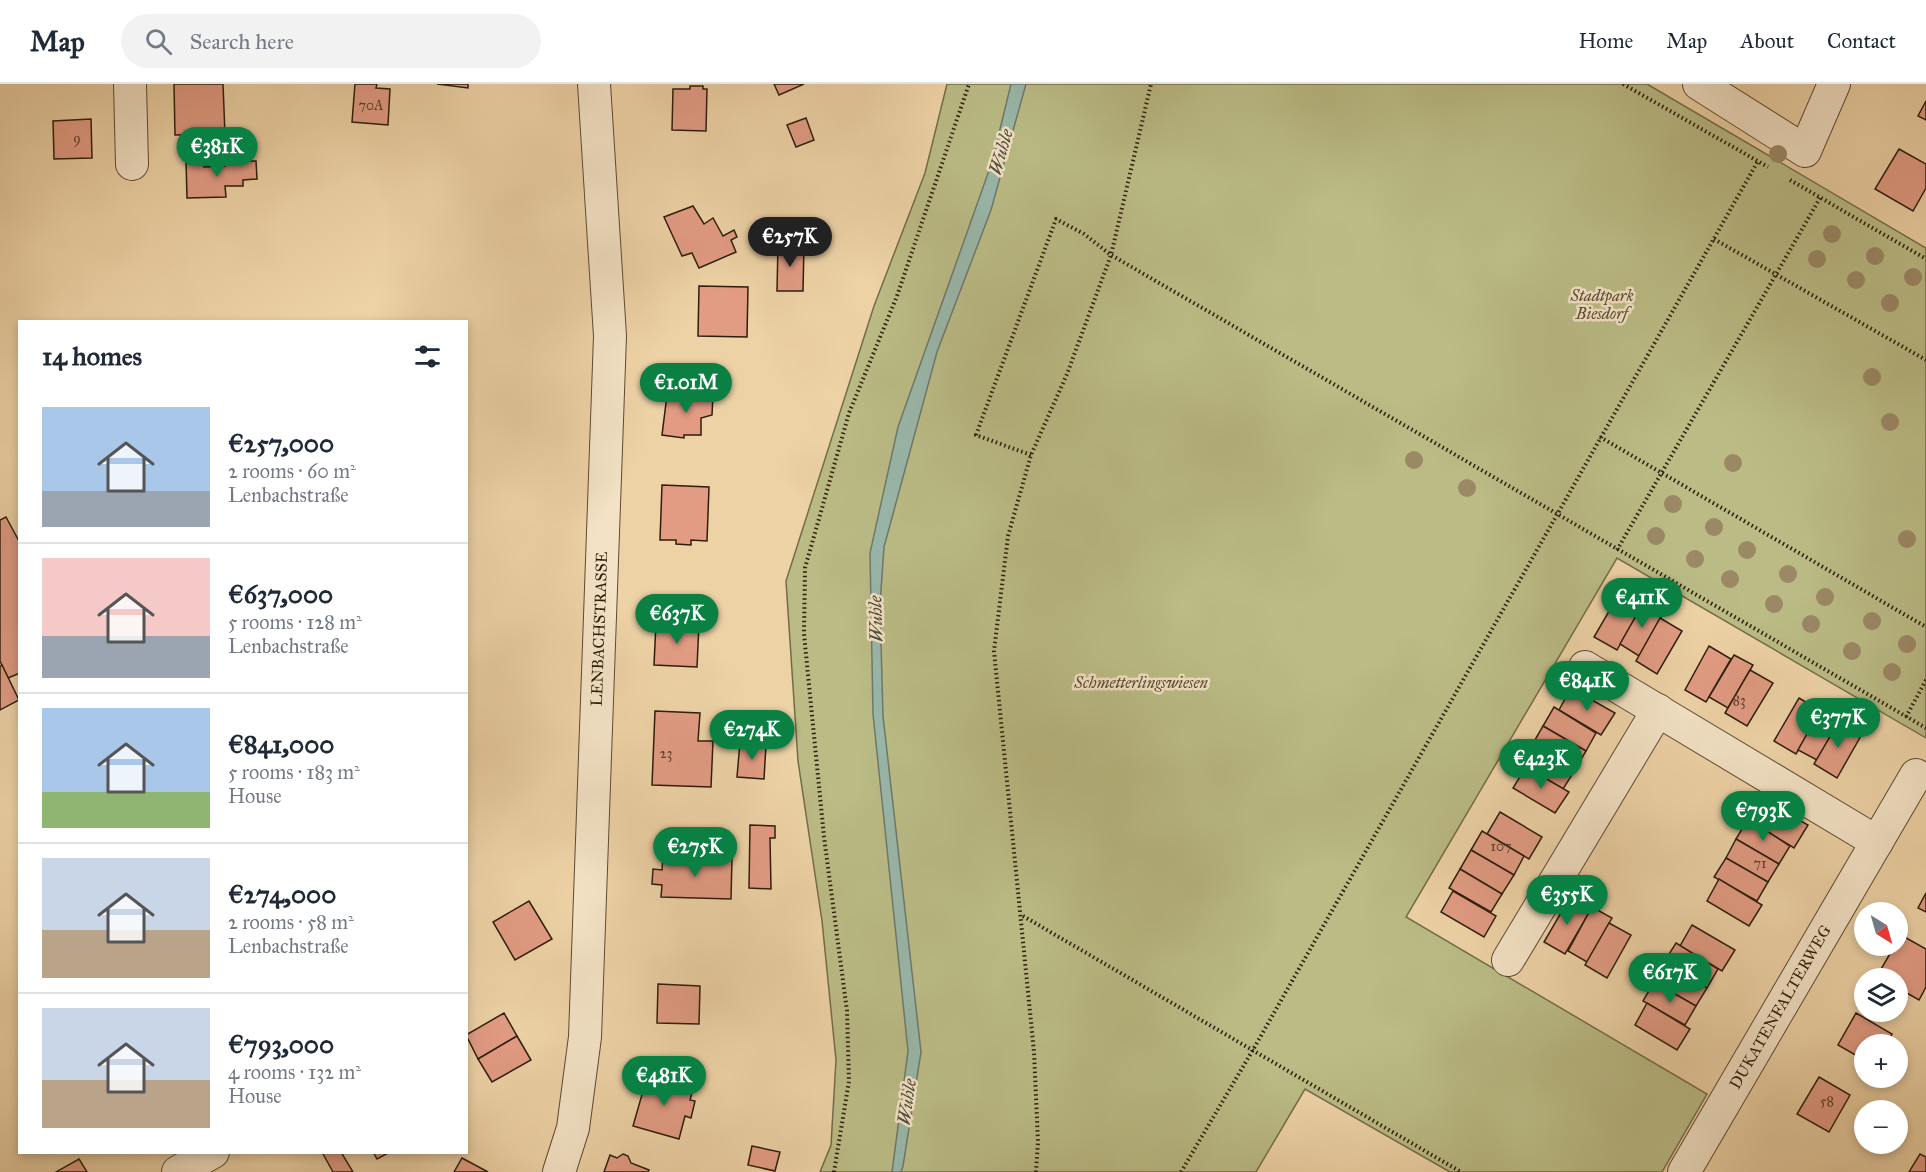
<!DOCTYPE html>
<html lang="en">
<head>
<meta charset="utf-8">
<style>
  :root { --surface:#fff; --page:#f2f2f3; --text:#1f2937; --muted:#747a83; --line:#e0e1e3; --accent:#0b8043 }
  body { margin:0; font-family:"IM FELL Great Primer",serif; background:var(--page); color:var(--text); height:100vh; display:flex; flex-direction:column; font-size:22px; white-space:nowrap }
  * { box-sizing:border-box; margin:0 }
  p { font-size:20px; color:var(--muted) }
  .icon { flex:none; width:33px; height:33px; fill:none; stroke:currentColor; stroke-width:2; stroke-linecap:round; stroke-linejoin:round }
  .map { position:relative; flex:1; overflow:hidden }
  .panel { position:absolute; left:18px; top:236px; width:450px; height:834px; display:flex; flex-direction:column; background:var(--surface); border-radius:0px; box-shadow:0 3px 9px #0003 }
  .panel>* { flex:none }
  .needle { width:39px; rotate:143deg }
  .buttons { position:absolute; left:1854px; top:818px; display:grid; gap:12px }
  .buttons a { display:grid; place-items:center; width:54px; height:54px; border-radius:50%; background:var(--surface); box-shadow:0 3px 9px #0003; font-size:30px }
  .price { position:absolute; translate:-50% -51px; padding:0 14px; border-radius:21px; background:var(--accent); color:#fff; font-size:20px; line-height:39px; filter:drop-shadow(0 2px 3px #0008) }
  .price::after { content:''; position:absolute; left:50%; top:36px; width:18px; height:14px; margin-left:-9px; background:inherit; clip-path:polygon(0 0,100% 0,50% 100%) }
  .price.current { background:#222; color:#fff }
  ul { padding:0; list-style:none }
  li { display:flex; align-items:center; gap:18px; height:150px; padding:0 24px }
  li+li { border-top:2px solid var(--line) }
  li span { display:grid; place-items:center; flex:none; width:168px; height:120px; border-radius:0px; color:#555 }
  li>.icon { margin-inline-start:auto }
  span .icon { width:72px; height:72px; fill:#fffc; stroke-width:1 }
  li b { font-size:26px }
  h2 { display:flex; justify-content:space-between; align-items:center; height:72px; padding:0 24px; font-size:26px }
  header { display:flex; align-items:center; gap:36px; box-sizing:border-box; height:84px; padding:0 30px; background:var(--surface); border-bottom:2px solid var(--line) }
  header strong { font-size:28px }
  nav { display:flex; gap:33px; margin-inline-start:auto; font-size:21px }
  .search { width:420px; height:54px; background:var(--page); display:flex; align-items:center; gap:15px; box-sizing:border-box; padding:0 21px; border-radius:33px; color:var(--muted); font-size:22px }
  .map>svg:first-child { display:block }
  .green { fill:#babb85; stroke:#746c48; stroke-width:1.5 }
  .water { fill:#99b7aa; stroke:#6e796a; stroke-width:1.5 }
  .building { fill:#e29c84; stroke:#2e1d0b; stroke-width:1.5 }
  .lines { fill:none; stroke-linecap:round; stroke-linejoin:round }
  .minor-casing { stroke:#5e4a32; stroke-width:34 }
  .path { stroke:#2e1d0b; stroke-width:4; stroke-dasharray:1.5 3; stroke-linecap:butt }
  .minor { stroke:#f3e2c5; stroke-width:32 }
  .tree { fill:#9b8865 }
  .labels { text-anchor:middle; dominant-baseline:central; stroke-width:5; stroke-linejoin:round; paint-order:stroke }
  .number-label { font-size:14px; fill:#5b3d29 }
  .park-label { font-size:16px; font-style:italic; fill:#584c30; stroke:#f3e2c5 }
  .street-label { font-size:16px; fill:#2e1d0b; stroke:#f3e2c5 }
  .water-label { font-size:18px; font-style:italic; fill:#4e4b3b; stroke:#f3e2c5 }
</style>
</head>
<body>
<header>
<strong>Map</strong>
<div class="search"><svg class="icon" aria-label="search" viewBox="0 0 24 24"><circle cx="10" cy="10" r="6"/><path d="M15 15l6 6"/></svg>Search here</div>
<nav><a>Home</a><a>Map</a><a>About</a><a>Contact</a></nav>
</header>
<div class="map">
<svg width="1926" height="1088" viewBox="0 0 1926 1088">
  <rect width="100%" height="100%" fill="#edd2a6"/>
  <filter id="stains"><feTurbulence type="fractalNoise" baseFrequency=".00333" numOctaves="4"/><feColorMatrix values="0 0 0 0 .2 0 0 0 0 .09 0 0 0 0 .02 0 0 0 .5 -.17"/></filter>
  <radialGradient id="worn" r=".72"><stop offset=".6" stop-color="#630" stop-opacity="0"/><stop offset="1" stop-color="#630" stop-opacity=".3"/></radialGradient>
  <!-- green -->
  <polygon class="green" points="947,0 1647,0 1926,164 1926,654 1617,474 1406,833 1707,1010 1662,1088 1450,1088 1305,1005 1256,1088 820,1088 831,1061 836,976 822,837 798,677 786,497 874,222 925,89"/>
  <!-- water -->
  <polygon class="water" points="1011,0 1026,0 991,126 937,268 884,463 880,521 883,632 921,968 903,1082 901,1088 892,1088 908,967 873,630 870,469 898,343 992,78"/>
  <!-- building -->
  <g class="building">
    <polygon points="174,0 223,0 225,50 175,51"/>
    <polygon points="355,0 377,0 376,4 390,5 388,41 352,38"/>
    <polygon points="437,0 468,0 468,4"/>
    <polygon points="774,0 804,0 779,11"/>
    <polygon points="690,2 703,2 703,5 707,5 706,47 672,46 673,5 690,5"/>
    <polygon points="1926,17 1926,36 1918,32"/>
    <polygon points="806,34 814,56 796,63 787,41"/>
    <polygon points="91,35 92,74 54,75 53,37"/>
    <polygon points="1899,65 1926,80 1926,104 1913,127 1875,105"/>
    <polygon points="186,76 204,76 204,83 225,82 224,77 256,77 257,95 243,96 243,102 225,102 226,113 187,114"/>
    <polygon points="693,122 704,140 713,134 723,152 734,146 737,153 731,156 736,168 699,184 692,169 682,172 664,133"/>
    <polygon points="778,160 804,160 803,207 777,207"/>
    <polygon points="699,202 748,203 747,253 698,252"/>
    <polygon points="691,308 713,311 712,331 701,334 701,351 684,351 684,354 662,351 667,311 690,311"/>
    <polygon points="662,401 709,403 707,457 691,456 691,461 676,460 676,456 660,456"/>
    <polygon points="6,433 20,459 20,589 8,594 0,577 0,436"/>
    <polygon points="1619,510 1641,523 1617,566 1594,553"/>
    <polygon points="1644,518 1663,530 1639,572 1620,560"/>
    <polygon points="1660,534 1682,547 1657,590 1636,577"/>
    <polygon points="656,539 699,540 697,583 654,581"/>
    <polygon points="1709,562 1731,575 1706,618 1685,606"/>
    <polygon points="1734,571 1753,581 1728,624 1709,613"/>
    <polygon points="2,581 19,616 0,626 0,582"/>
    <polygon points="1750,586 1773,599 1747,642 1725,629"/>
    <polygon points="1571,604 1615,629 1601,651 1559,626"/>
    <polygon points="1799,614 1821,627 1796,670 1774,657"/>
    <polygon points="1823,622 1842,633 1817,676 1798,666"/>
    <polygon points="1554,623 1596,649 1586,667 1543,642"/>
    <polygon points="655,627 700,629 698,657 713,657 711,703 652,701"/>
    <polygon points="1839,637 1862,650 1837,694 1814,680"/>
    <polygon points="1543,642 1586,667 1575,686 1532,661"/>
    <polygon points="740,658 766,661 764,695 737,693"/>
    <polygon points="1532,661 1575,686 1563,705 1521,680"/>
    <polygon points="1526,683 1569,708 1555,729 1513,704"/>
    <polygon points="1765,717 1808,741 1794,764 1752,738"/>
    <polygon points="1500,728 1542,753 1529,775 1487,750"/>
    <polygon points="1748,735 1790,762 1779,780 1736,755"/>
    <polygon points="750,741 775,742 775,754 770,754 771,805 749,804"/>
    <polygon points="1482,747 1524,772 1514,791 1471,766"/>
    <polygon points="1736,755 1779,780 1768,798 1726,774"/>
    <polygon points="1471,766 1514,791 1502,810 1460,785"/>
    <polygon points="663,772 732,774 731,815 661,813 662,801 652,800 653,785 662,786"/>
    <polygon points="1726,774 1768,798 1757,817 1714,793"/>
    <polygon points="1460,785 1502,810 1491,828 1449,804"/>
    <polygon points="1719,795 1762,821 1749,842 1707,817"/>
    <polygon points="1453,807 1496,832 1484,853 1441,828"/>
    <polygon points="1926,809 1926,828 1918,824"/>
    <polygon points="1569,815 1590,827 1565,870 1544,858"/>
    <polygon points="529,817 552,855 515,876 493,838"/>
    <polygon points="1592,823 1612,834 1587,878 1568,867"/>
    <polygon points="1609,839 1631,851 1607,894 1585,881"/>
    <polygon points="1692,841 1735,866 1722,887 1680,862"/>
    <polygon points="1901,851 1926,865 1926,903 1919,916 1898,904 1898,894 1877,892 1895,861 1898,861"/>
    <polygon points="1676,859 1718,885 1707,904 1664,878"/>
    <polygon points="1664,878 1707,904 1696,922 1654,898"/>
    <polygon points="1654,898 1696,922 1685,941 1643,917"/>
    <polygon points="658,900 700,902 699,940 657,939"/>
    <polygon points="1647,919 1690,945 1677,966 1635,941"/>
    <polygon points="504,929 517,952 478,975 466,951"/>
    <polygon points="1856,929 1892,950 1887,960 1864,960 1864,976 1838,961"/>
    <polygon points="517,952 531,976 492,998 478,975"/>
    <polygon points="647,993 682,999 682,1002 693,1005 690,1016 695,1017 691,1034 685,1032 679,1055 633,1042"/>
    <polygon points="1819,993 1850,1011 1829,1048 1797,1030"/>
    <polygon points="752,1062 780,1068 775,1087 748,1081"/>
    <polygon points="322,1068 341,1068 353,1088 333,1088"/>
    <polygon points="373,1068 390,1068 377,1075"/>
    <polygon points="623,1070 628,1072 631,1079 649,1086 648,1088 604,1088 610,1071 617,1074"/>
    <polygon points="1920,1070 1926,1073 1926,1088 1909,1088"/>
    <polygon points="462,1074 488,1088 454,1088"/>
    <polygon points="79,1075 87,1088 56,1088"/>
  </g>
  <g class="lines">
    <!-- minor casing -->
    <g class="minor-casing">
      <g id="minor">
        <polyline points="130,0 132,80"/>
        <polyline points="1699,0 1805,67 1834,0"/>
        <polyline points="1585,583 1877,758"/>
        <polyline points="1508,876 1658,626"/>
        <polyline points="178,1088 213,1068"/>
        <polyline points="559,1088 573,1044 585,953 610,252 594,0"/>
        <polyline points="1684,1088 1916,691"/>
      </g>
    </g>
    <!-- path -->
    <g class="path">
      <polyline points="1623,0 1768,83"/>
      <polyline points="1790,96 1926,175"/>
      <polyline points="1714,155 1926,276"/>
      <polyline points="1600,353 1926,543"/>
      <polyline points="1031,371 976,351 1056,135 1084,150 1111,171 1926,644"/>
      <polyline points="1617,466 1820,114"/>
      <polyline points="1906,633 1926,596"/>
      <polyline points="1023,832 1461,1088"/>
      <polyline points="834,1088 849,997 847,927 824,753 804,550 805,484 849,329 897,212 969,0"/>
      <polyline points="1036,1088 1038,1058 1034,968 994,567 1008,452 1031,371 1067,290 1111,171 1151,0"/>
      <polyline points="1181,1088 1254,964 1758,77"/>
    </g>
    <!-- minor -->
    <use href="#minor" class="minor"/>
  </g>
  <!-- trees -->
  <g class="tree">
    <circle cx="1778" cy="70" r="9"/>
    <circle cx="1832" cy="150" r="9"/>
    <circle cx="1875" cy="172" r="9"/>
    <circle cx="1817" cy="175" r="9"/>
    <circle cx="1913" cy="193" r="9"/>
    <circle cx="1856" cy="196" r="9"/>
    <circle cx="1890" cy="219" r="9"/>
    <circle cx="1872" cy="293" r="9"/>
    <circle cx="1890" cy="338" r="9"/>
    <circle cx="1414" cy="376" r="9"/>
    <circle cx="1733" cy="379" r="9"/>
    <circle cx="1467" cy="404" r="9"/>
    <circle cx="1673" cy="420" r="9"/>
    <circle cx="1714" cy="443" r="9"/>
    <circle cx="1656" cy="452" r="9"/>
    <circle cx="1907" cy="455" r="9"/>
    <circle cx="1747" cy="466" r="9"/>
    <circle cx="1695" cy="475" r="9"/>
    <circle cx="1788" cy="490" r="9"/>
    <circle cx="1730" cy="495" r="9"/>
    <circle cx="1825" cy="513" r="9"/>
    <circle cx="1774" cy="520" r="9"/>
    <circle cx="1872" cy="537" r="9"/>
    <circle cx="1811" cy="540" r="9"/>
    <circle cx="1907" cy="560" r="9"/>
    <circle cx="1852" cy="567" r="9"/>
    <circle cx="1892" cy="588" r="9"/>
  </g>
  <g class="labels">
    <!-- number labels -->
    <g class="number-label">
      <text x="371" y="21">70A</text>
      <text x="77" y="54">9</text>
      <text x="1739" y="616">83</text>
      <text x="666" y="669">23</text>
      <text x="1501" y="762">107</text>
      <text x="1760" y="779">71</text>
      <text x="1827" y="1017">58</text>
    </g>
    <!-- park labels -->
    <g class="park-label">
      <text x="1602" y="211">Stadtpark<tspan x="1602" dy="18">Biesdorf</tspan></text>
      <text x="1141" y="598">Schmetterlingswiesen</text>
    </g>
    <!-- street labels -->
    <g class="street-label">
      <text transform="translate(599 545) rotate(-88)">LENBACHSTRASSE</text>
      <text transform="translate(1780 923) rotate(-60)">DUKATENFALTERWEG</text>
    </g>
    <!-- water labels -->
    <g class="water-label">
      <text transform="translate(1001 68) rotate(-74)">Wuhle</text>
      <text transform="translate(876 535) rotate(-92)">Wuhle</text>
      <text transform="translate(907 1018) rotate(-82)">Wuhle</text>
    </g>
  </g>
  <rect width="100%" height="100%" filter="url(#stains)"/>
  <rect width="100%" height="100%" fill="url(#worn)"/>
</svg>
<div class="buttons">
<a><svg class="needle" viewBox="-14 -14 28 28"><path d="M0-13l5 13h-10z" fill="#e53935"/><path d="M0 13l5-13h-10z" fill="#747a83"/></svg></a>
<a><svg class="icon" aria-label="layers" viewBox="0 0 24 24"><path d="M12 4l9 5-9 5-9-5zM3 14l9 5 9-5"/></svg></a>
<a>+</a>
<a>−</a>
</div>
<b class="price" style="left:217px;top:94px">€381K</b>
<b class="price current" style="left:790px;top:184px">€257K</b>
<b class="price" style="left:686px;top:330px">€1.01M</b>
<b class="price" style="left:1642px;top:545px">€411K</b>
<b class="price" style="left:677px;top:561px">€637K</b>
<b class="price" style="left:1587px;top:628px">€841K</b>
<b class="price" style="left:1838px;top:665px">€377K</b>
<b class="price" style="left:752px;top:677px">€274K</b>
<b class="price" style="left:1541px;top:706px">€423K</b>
<b class="price" style="left:1763px;top:758px">€793K</b>
<b class="price" style="left:695px;top:794px">€275K</b>
<b class="price" style="left:1567px;top:842px">€355K</b>
<b class="price" style="left:1670px;top:920px">€617K</b>
<b class="price" style="left:664px;top:1023px">€481K</b>
<section class="panel">
<h2>14 homes<svg class="icon" aria-label="filters" viewBox="0 0 24 24"><path d="M4 7h16M4 17h16"/><circle cx="9" cy="7" r="2"/><circle cx="15" cy="17" r="2"/></svg></h2>
<ul>
<li><span style="background:linear-gradient(#a9c7e8 70%,#9aa5b1 0)"><svg class="icon" aria-label="home" viewBox="0 0 24 24"><path d="M3 11l9-7 9 7M6 9v11h12V9"/></svg></span><div><b>€257,000</b><p>2 rooms · 60 m²</p><p>Lenbachstraße</p></div></li>
<li><span style="background:linear-gradient(#f6c9c9 65%,#9aa5b1 0)"><svg class="icon" aria-label="home" viewBox="0 0 24 24"><path d="M3 11l9-7 9 7M6 9v11h12V9"/></svg></span><div><b>€637,000</b><p>5 rooms · 128 m²</p><p>Lenbachstraße</p></div></li>
<li><span style="background:linear-gradient(#a9c7e8 70%,#8fb573 0)"><svg class="icon" aria-label="home" viewBox="0 0 24 24"><path d="M3 11l9-7 9 7M6 9v11h12V9"/></svg></span><div><b>€841,000</b><p>5 rooms · 183 m²</p><p>House</p></div></li>
<li><span style="background:linear-gradient(#c9d6e8 60%,#b9a48a 0)"><svg class="icon" aria-label="home" viewBox="0 0 24 24"><path d="M3 11l9-7 9 7M6 9v11h12V9"/></svg></span><div><b>€274,000</b><p>2 rooms · 58 m²</p><p>Lenbachstraße</p></div></li>
<li><span style="background:linear-gradient(#c9d6e8 60%,#b9a48a 0)"><svg class="icon" aria-label="home" viewBox="0 0 24 24"><path d="M3 11l9-7 9 7M6 9v11h12V9"/></svg></span><div><b>€793,000</b><p>4 rooms · 132 m²</p><p>House</p></div></li>
</ul>
</section>
</div>
</body>
</html>
